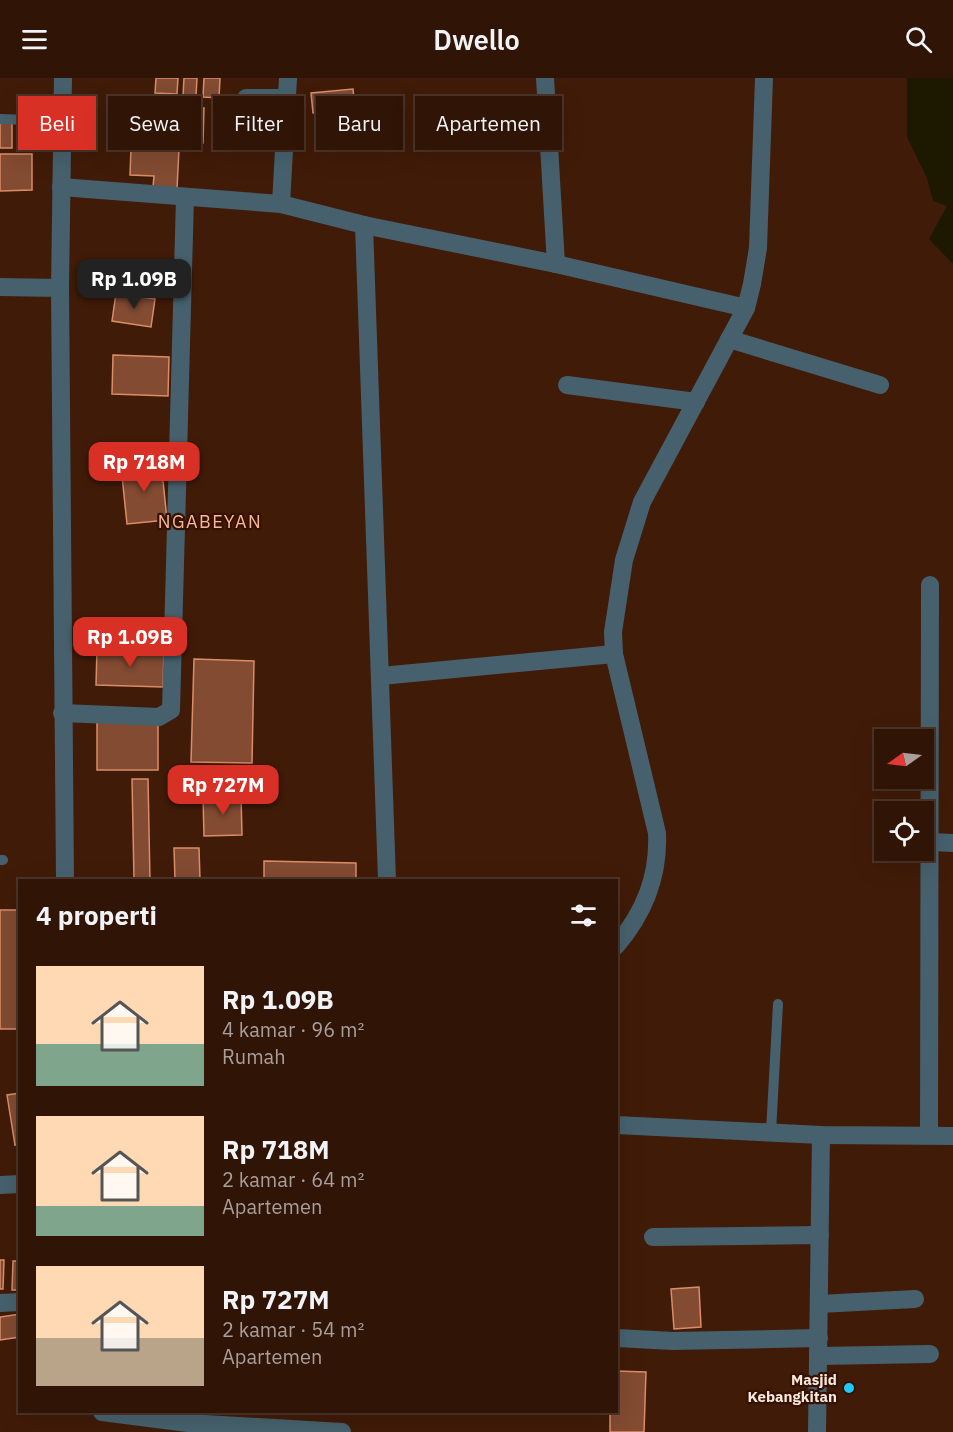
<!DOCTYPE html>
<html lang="id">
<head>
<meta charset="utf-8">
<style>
  :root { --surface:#301406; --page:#381d10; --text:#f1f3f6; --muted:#a89e9b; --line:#4b3328; --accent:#d93025 }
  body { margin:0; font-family:"IBM Plex Sans",sans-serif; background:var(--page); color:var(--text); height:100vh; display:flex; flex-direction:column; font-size:22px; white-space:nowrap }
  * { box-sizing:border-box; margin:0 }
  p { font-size:20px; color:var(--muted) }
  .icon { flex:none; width:33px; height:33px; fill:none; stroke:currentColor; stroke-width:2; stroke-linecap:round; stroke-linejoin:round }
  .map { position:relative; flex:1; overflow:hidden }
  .panel { position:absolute; left:18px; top:801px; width:600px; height:534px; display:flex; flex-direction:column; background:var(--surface); border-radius:0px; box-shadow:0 6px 24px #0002,0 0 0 2px var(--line) }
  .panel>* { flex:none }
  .banner { position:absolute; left:18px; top:18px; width:600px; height:54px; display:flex; gap:12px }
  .needle { width:39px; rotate:256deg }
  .tools { position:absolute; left:874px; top:651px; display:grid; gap:12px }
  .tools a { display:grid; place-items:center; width:60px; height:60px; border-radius:0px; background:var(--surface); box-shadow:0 6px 24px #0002,0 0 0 2px var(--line); font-size:30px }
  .price { position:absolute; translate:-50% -51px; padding:0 14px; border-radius:12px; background:var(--accent); color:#fff; font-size:20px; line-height:39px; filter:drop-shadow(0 2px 3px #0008) }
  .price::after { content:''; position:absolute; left:50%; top:36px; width:18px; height:14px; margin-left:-9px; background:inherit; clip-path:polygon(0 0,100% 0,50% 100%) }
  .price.on { background:#222; color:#fff }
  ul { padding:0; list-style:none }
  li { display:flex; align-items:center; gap:18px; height:150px; padding:0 18px }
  li span { display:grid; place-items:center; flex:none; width:168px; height:120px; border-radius:0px; color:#555 }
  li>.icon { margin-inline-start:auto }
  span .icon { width:72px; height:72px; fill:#fffc; stroke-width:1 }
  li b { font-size:26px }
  h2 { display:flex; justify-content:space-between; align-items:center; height:72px; padding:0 18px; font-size:26px }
  .chip { padding:0 21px; border-radius:0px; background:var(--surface); box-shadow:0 6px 24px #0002,0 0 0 2px var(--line); font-size:21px; line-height:54px }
  .chip.on { background:var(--accent); color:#fff }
  header { display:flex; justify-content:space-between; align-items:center; height:78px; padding:0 18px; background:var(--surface); font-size:27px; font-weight:600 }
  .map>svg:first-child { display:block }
  .water { fill:#1c1900 }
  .building { fill:#824b32; stroke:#db8d69; stroke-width:1.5 }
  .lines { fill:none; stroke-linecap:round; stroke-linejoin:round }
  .lane { stroke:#46616d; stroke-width:10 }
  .street { stroke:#46616d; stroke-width:18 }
  .poi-dot { fill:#1ec9fd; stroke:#351101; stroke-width:2 }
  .labels { text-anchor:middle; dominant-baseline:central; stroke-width:4.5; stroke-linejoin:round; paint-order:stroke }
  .poi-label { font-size:15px; font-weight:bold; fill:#f9e8e0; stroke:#351101; text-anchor:end }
  .quarter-label { font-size:18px; letter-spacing:1.5px; fill:#f8b799; stroke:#351101 }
</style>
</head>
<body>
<header><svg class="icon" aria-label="menu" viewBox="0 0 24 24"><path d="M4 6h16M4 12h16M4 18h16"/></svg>Dwello<svg class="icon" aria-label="search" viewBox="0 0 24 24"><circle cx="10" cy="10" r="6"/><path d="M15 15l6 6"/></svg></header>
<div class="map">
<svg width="953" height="1354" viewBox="0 0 953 1354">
  <rect width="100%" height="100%" fill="#401b08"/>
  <!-- water -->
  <polygon class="water" points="907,0 953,0 953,186 929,161 947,128 933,123 927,100 907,59"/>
  <!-- building -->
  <g class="building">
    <polygon points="156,0 178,0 177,16 155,15"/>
    <polygon points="184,0 197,0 196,18 183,18"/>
    <polygon points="204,0 220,0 219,20 203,19"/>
    <polygon points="353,11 355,31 313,35 311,15"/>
    <polygon points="120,29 204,30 203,65 133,64 133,51 120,50"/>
    <rect x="0" y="44" width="12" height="26"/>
    <polygon points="131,70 179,72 177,110 153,109 154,98 130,97"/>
    <polygon points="0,76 32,76 32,112 0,113"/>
    <polygon points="116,215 155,221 151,249 112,243"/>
    <polygon points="113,277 169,279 168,318 112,316"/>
    <polygon points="161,383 167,442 127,446 121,388"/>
    <polygon points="97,571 164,573 163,609 96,607"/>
    <polygon points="194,581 254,583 252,685 191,684"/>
    <rect x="97" y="644" width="61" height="48"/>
    <polygon points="132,701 148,701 150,802 134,802"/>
    <polygon points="241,718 242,757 204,758 203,719"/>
    <polygon points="174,770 199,770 200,802 175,802"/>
    <polygon points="264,783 356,785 356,802 264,802"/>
    <rect x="0" y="832" width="20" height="119"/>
    <polygon points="20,1015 20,1066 15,1067 7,1017"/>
    <polygon points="0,1182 4,1182 3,1211 0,1211"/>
    <polygon points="13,1183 20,1183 20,1212 12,1212"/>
    <polygon points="699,1209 701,1249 674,1251 671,1211"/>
    <polygon points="20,1236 20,1259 0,1262 0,1239"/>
    <polygon points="616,1293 646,1294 644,1354 610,1354 610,1334 616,1334"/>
  </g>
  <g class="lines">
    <!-- lane -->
    <g class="lane">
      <polyline points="0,41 62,43"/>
      <polyline points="0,782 3,782"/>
      <polyline points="771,1054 778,926"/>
    </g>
    <!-- street -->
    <g class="street">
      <polyline points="63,0 60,210 65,802"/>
      <polyline points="545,0 556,186"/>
      <polyline points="246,20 287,20"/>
      <polyline points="61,109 281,126 364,147 556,186 746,230"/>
      <polyline points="281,126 288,0"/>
      <polyline points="364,147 387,802"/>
      <polyline points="0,209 60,210"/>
      <polyline points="729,261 880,307"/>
      <polyline points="567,307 696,324"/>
      <polyline points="381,598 614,576"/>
      <polyline points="62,635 159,639 171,632 185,120"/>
      <polyline points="930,764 953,765"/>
      <path d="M616,868C645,834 659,798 657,755L614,576L613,554L624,482L642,424L746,230L752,206L758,170L764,0"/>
      <polyline points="616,1047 821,1057 953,1058"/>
      <polyline points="929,1057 930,507"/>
      <polyline points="0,1107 20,1106"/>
      <polyline points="653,1159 820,1157"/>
      <polyline points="0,1225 20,1224"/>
      <polyline points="819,1226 915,1221"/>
      <polyline points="616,1260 673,1263 819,1260"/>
      <polyline points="819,1278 930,1276"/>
      <polyline points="102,1334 188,1345 342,1354"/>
      <polyline points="817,1354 821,1057"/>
    </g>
  </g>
  <!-- markers -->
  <circle class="poi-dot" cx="849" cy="1310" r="6"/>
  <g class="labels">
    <!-- poi labels -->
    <g class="poi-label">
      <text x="837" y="1301">Masjid<tspan x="837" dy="17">Kebangkitan</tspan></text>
    </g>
    <!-- quarter labels -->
    <g class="quarter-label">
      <text x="210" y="443">NGABEYAN</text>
    </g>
  </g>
</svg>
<div class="tools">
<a><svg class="needle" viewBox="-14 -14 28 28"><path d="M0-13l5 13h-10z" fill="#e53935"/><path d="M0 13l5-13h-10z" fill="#a89e9b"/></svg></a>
<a><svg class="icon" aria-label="locate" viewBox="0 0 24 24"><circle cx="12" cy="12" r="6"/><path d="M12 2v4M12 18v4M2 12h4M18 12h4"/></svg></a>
</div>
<b class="price on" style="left:134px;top:232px">Rp 1.09B</b>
<b class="price" style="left:144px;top:415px">Rp 718M</b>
<b class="price" style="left:130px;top:590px">Rp 1.09B</b>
<b class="price" style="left:223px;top:738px">Rp 727M</b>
<div class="banner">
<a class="chip on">Beli</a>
<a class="chip">Sewa</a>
<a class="chip">Filter</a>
<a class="chip">Baru</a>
<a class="chip">Apartemen</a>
</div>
<section class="panel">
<h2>4 properti<svg class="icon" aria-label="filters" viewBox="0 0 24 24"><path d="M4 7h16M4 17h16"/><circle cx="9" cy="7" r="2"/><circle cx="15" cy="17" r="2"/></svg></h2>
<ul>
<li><span style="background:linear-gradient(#ffd9b3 65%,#7fa58c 0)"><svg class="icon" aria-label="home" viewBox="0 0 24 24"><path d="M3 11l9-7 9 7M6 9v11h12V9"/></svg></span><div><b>Rp 1.09B</b><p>4 kamar · 96 m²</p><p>Rumah</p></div></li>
<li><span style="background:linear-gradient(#ffd9b3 75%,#7fa58c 0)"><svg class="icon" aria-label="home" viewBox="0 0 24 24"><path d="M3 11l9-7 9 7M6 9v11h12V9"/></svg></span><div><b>Rp 718M</b><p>2 kamar · 64 m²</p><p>Apartemen</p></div></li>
<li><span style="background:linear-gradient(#ffd9b3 60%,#b9a48a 0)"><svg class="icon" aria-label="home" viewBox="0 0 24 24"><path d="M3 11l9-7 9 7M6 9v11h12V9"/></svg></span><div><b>Rp 727M</b><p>2 kamar · 54 m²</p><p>Apartemen</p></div></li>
</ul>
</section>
</div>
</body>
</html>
